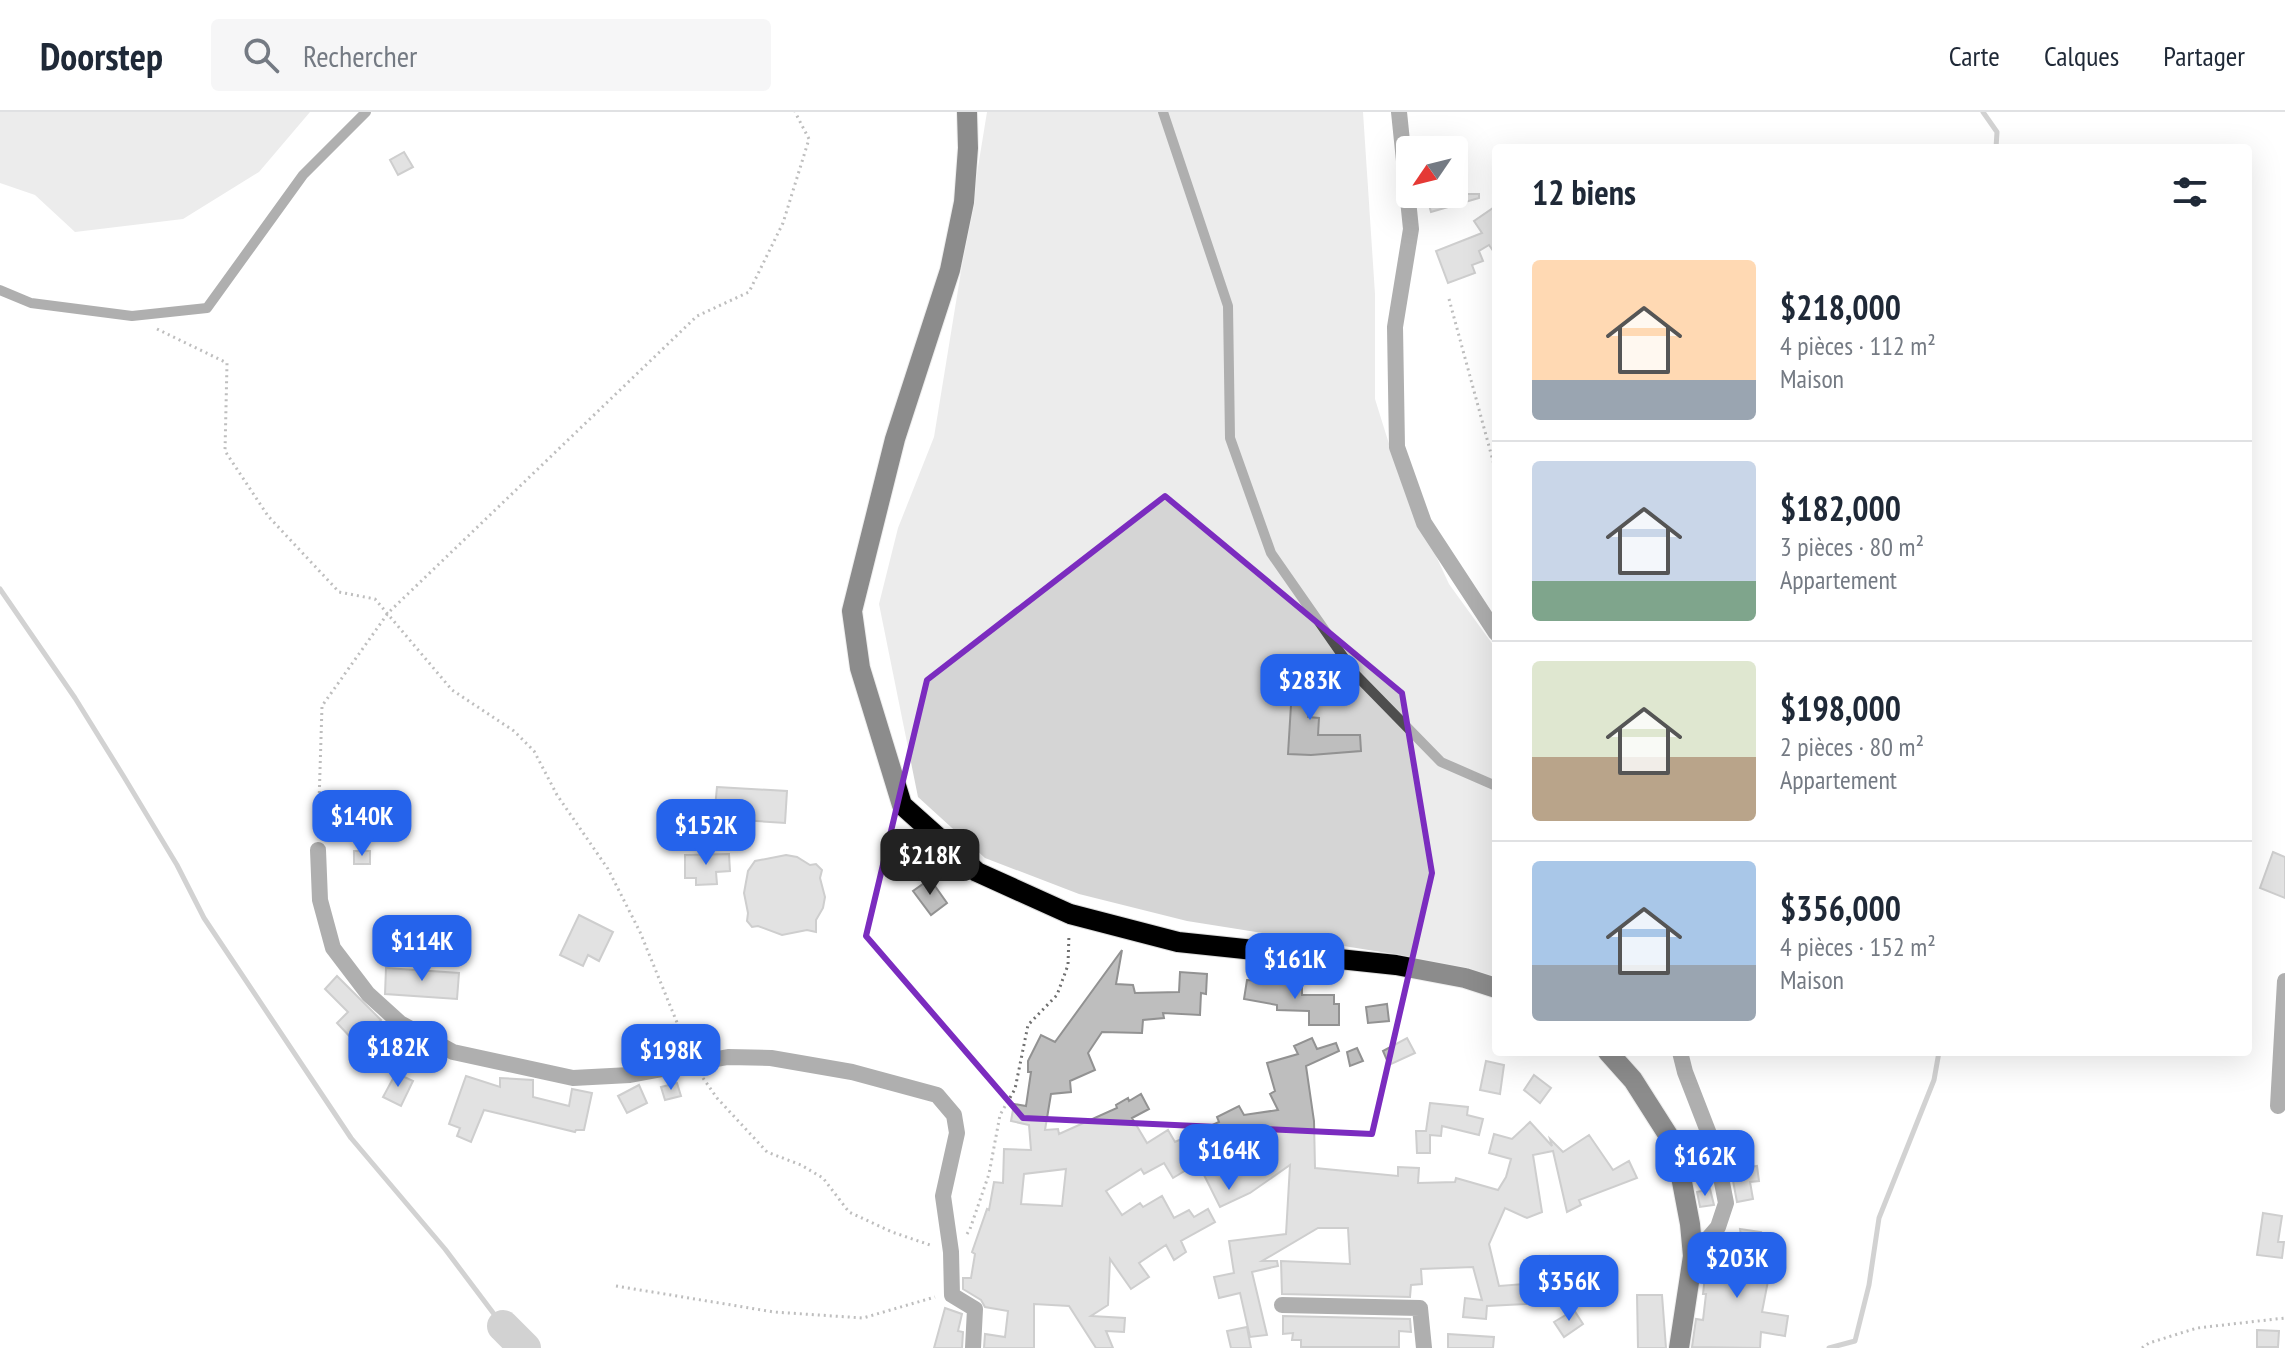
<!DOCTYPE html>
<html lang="fr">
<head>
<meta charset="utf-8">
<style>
  :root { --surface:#fff; --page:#f6f6f7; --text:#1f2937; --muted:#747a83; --line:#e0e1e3; --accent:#2563eb }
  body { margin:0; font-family:"PT Sans Narrow",sans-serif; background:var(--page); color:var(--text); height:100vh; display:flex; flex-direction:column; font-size:30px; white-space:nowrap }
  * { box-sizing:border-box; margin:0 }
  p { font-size:26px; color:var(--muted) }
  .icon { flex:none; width:44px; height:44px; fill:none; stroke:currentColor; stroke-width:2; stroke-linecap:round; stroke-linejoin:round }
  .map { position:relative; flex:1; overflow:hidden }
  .drawer { position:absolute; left:1492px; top:32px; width:760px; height:912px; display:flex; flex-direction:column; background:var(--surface); border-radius:8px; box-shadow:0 8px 32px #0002 }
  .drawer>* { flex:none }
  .needle { width:52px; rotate:235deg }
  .tools { position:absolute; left:1396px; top:24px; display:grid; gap:16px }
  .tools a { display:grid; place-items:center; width:72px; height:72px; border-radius:8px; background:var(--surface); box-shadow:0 8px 32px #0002; font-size:40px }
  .price { position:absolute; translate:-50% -68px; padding:0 18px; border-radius:16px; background:var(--accent); color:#fff; font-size:26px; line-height:52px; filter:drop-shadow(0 2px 4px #0008) }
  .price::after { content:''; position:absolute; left:50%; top:48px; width:24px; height:18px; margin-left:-12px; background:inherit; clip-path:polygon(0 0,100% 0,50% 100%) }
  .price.selected { background:#222; color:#fff }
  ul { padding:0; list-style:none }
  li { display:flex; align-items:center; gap:24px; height:200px; padding:0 40px }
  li+li { border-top:2px solid var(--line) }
  li span { display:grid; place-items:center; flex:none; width:224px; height:160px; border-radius:8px; color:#555 }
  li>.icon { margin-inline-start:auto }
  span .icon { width:96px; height:96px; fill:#fffc; stroke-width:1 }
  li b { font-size:34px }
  h2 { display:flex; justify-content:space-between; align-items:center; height:96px; padding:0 40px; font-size:34px }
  header { display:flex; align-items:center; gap:48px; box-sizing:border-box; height:112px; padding:0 40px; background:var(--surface); border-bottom:2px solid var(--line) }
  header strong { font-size:38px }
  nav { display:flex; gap:44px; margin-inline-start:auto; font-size:28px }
  .search { width:560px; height:72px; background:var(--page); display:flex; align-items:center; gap:20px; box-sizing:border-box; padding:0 28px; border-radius:8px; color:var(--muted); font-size:30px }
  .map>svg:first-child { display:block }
  .grass { fill:#d5d5d5 }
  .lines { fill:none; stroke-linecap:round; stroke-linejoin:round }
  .stream { stroke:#9c9c9c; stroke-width:5 }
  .river { stroke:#9c9c9c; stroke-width:32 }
  .building { fill:#bebebe; stroke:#929292; stroke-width:2; fill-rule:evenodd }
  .primary-casing { stroke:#dbdbdb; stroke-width:22 }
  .path { stroke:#707070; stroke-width:3; stroke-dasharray:2 4; stroke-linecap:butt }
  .lane { stroke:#4e4e4e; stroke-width:10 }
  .street { stroke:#4e4e4e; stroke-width:16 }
  .primary { stroke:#000; stroke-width:20 }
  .marked { fill:none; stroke:#7b2cbf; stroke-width:6; stroke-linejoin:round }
</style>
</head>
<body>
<header>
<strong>Doorstep</strong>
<div class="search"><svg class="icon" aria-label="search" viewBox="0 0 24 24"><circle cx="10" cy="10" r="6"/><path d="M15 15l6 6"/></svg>Rechercher</div>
<nav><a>Carte</a><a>Calques</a><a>Partager</a></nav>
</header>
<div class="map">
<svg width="2285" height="1236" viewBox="0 0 2285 1236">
  <rect width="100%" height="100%" fill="#fff"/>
  <!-- grass -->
  <g class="grass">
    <polygon points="0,0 310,0 259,60 183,107 75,120 35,83 0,71"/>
    <polygon points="987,0 1363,0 1375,182 1375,287 1399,364 1449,472 1496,537 1496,868 1467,857 1400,843 1187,809 1079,782 985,746 918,685 879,492 898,416 934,325"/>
  </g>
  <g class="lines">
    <!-- stream -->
    <g class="stream">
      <polyline points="1983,0 1997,20 1996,36"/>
      <polyline points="0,477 75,586 124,665 177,753 204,806 351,1026 445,1137 503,1214"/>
      <polyline points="1829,1236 1855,1229 1869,1173 1879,1106 1934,968 1939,940"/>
    </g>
    <!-- river -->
    <polyline class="river" points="503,1214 525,1236"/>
  </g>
  <!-- building -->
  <g class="building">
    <polygon points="404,40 413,55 398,63 390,48"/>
    <polygon points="1426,82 1479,82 1479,86 1431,100"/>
    <polygon points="1496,94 1496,143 1489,133 1479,139 1483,149 1472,153 1475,161 1448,171 1436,139 1482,121 1474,109"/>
    <polygon points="1307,555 1308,605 1319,606 1318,623 1360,623 1361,639 1311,643 1288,642 1291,593 1285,593 1284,556"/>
    <polygon points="717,675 787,679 785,711 714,706"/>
    <rect x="354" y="739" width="16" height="13"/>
    <polygon points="2273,740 2285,745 2285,786 2260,776"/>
    <polygon points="729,742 730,759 716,760 717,772 696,773 696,766 685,766 685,743"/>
    <polygon points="786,743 797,745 810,753 816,752 822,758 820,766 825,785 823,796 816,808 816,820 807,818 782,823 758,814 752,815 747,809 748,801 744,781 748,759 755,749"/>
    <polygon points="930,767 947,791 931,803 913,779"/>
    <polygon points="579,803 613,820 599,849 588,843 583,854 560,843"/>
    <path d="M1122,838L1116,872L1133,873L1135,881L1179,880L1180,860L1207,862L1206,882L1201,881L1200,903L1163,901L1164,906L1143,908L1142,921L1102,920L1088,941L1095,958L1070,969L1071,980L1051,982L1045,1018L1058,1017L1059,1022L1117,996L1116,993L1128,986L1129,989L1141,982L1149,997L1132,1006L1147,1031L1168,1018L1175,1030L1219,1010L1217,1005L1239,994L1244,1003L1278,998L1270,982L1275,979L1267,951L1298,942L1294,934L1312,926L1317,937L1336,931L1339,939L1306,954L1314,1009L1315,1056L1398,1064V1055L1419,1056L1418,1071L1455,1070L1456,1066L1498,1078L1506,1065L1511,1047L1489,1041L1494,1022L1512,1027L1530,1010L1552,1034L1550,1027L1563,1040L1589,1023L1613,1058L1629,1049L1637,1066L1579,1088L1581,1093L1567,1100L1553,1039L1533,1043L1542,1100L1527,1106L1505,1096L1489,1132L1499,1174L1524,1172L1526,1192L1487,1194L1486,1207L1463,1205L1465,1186L1482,1188L1473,1155L1421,1157L1422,1172L1411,1173L1410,1185L1282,1182L1281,1149L1350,1152L1348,1116H1318L1262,1149H1277L1278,1154L1252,1160L1267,1223L1250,1225L1240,1181L1219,1186L1214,1165L1234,1161L1229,1129L1286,1122L1290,1053L1250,1081L1220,1095L1198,1051L1173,1066L1164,1051L1144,1062L1141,1057L1106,1079L1122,1103L1140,1091L1143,1095L1162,1084L1174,1106L1189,1098L1194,1105L1208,1097L1215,1110L1181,1129L1186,1140L1174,1148L1166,1133L1139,1151L1149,1165L1131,1177L1110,1147L1108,1193L1091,1204L1125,1206L1124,1220L1106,1219L1113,1236H1096L1069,1194L1034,1192V1236H984L985,1222L1005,1225L1008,1199L985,1195L981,1188L963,1177V1166H971L975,1142L972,1140L987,1097L989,1098L994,1070L1003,1071L1004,1037L1031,1038L1029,1013L1011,1009L1014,992L1026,994L1031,960H1028V949L1041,923L1055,930ZM1066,1057L1062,1094L1021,1092L1024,1062Z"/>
    <polygon points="386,856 459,861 457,887 385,882"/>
    <polygon points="337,864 381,908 374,915 412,934 402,955 378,943 383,933 366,917 354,929 337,911 348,900 325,877"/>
    <polygon points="1247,868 1302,873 1302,883 1334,883 1334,892 1339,892 1339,913 1309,913 1309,899 1277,898 1277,893 1244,887"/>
    <polygon points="1387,892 1389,909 1368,911 1366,895"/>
    <polygon points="1407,926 1415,941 1389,953 1383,939"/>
    <polygon points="1357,936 1363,949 1350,954 1347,940"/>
    <polygon points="1486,949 1504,953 1500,982 1480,978"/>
    <polygon points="396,961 413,969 401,994 383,985"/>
    <polygon points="1534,963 1551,976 1540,991 1524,978"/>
    <polygon points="466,964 500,975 500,966 533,968 533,985 569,994 572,977 592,981 584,1018 576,1018 575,1020 484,998 471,1030 457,1024 460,1016 449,1012"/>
    <polygon points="677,971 681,984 665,988 661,975"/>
    <polygon points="639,973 647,991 627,1001 618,984"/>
    <polygon points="1430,991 1468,995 1467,1003 1483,1007 1479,1023 1442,1014 1441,1024 1430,1023 1430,1041 1417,1041 1416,1019 1426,1019"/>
    <polygon points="1757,1054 1759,1069 1750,1070 1753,1087 1737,1090 1731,1058"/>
    <polygon points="1710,1077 1714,1093 1700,1095 1697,1080"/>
    <polygon points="2263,1101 2282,1104 2278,1130 2284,1130 2282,1146 2257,1143"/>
    <polygon points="1740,1117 1761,1120 1756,1152 1777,1157 1774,1170 1768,1169 1762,1200 1788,1204 1785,1224 1761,1220 1760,1236 1692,1235 1696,1207 1703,1208 1706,1182 1703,1182 1707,1146 1717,1133 1730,1141 1732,1148 1744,1145"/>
    <polygon points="1549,1144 1551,1158 1526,1161 1524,1148"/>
    <polygon points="1637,1183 1662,1183 1666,1236 1638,1236"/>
    <polygon points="945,1196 962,1202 958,1219 963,1220 962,1236 934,1236"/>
    <polygon points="1574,1198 1583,1212 1564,1225 1554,1210"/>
    <polygon points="1283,1204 1410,1207 1411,1220 1399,1219 1399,1235 1301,1235 1301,1228 1292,1228 1293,1221 1283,1222"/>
    <polygon points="1247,1215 1251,1236 1231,1236 1227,1219"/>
    <polygon points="2257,1218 2279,1219 2278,1235 2257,1235"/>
    <polygon points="1448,1222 1494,1225 1493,1236 1448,1236"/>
  </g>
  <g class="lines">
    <!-- primary casing -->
    <g class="primary-casing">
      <g id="primary">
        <polyline points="967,0 968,36 964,90 950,158 895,327 852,499 860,556 902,693 977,760 1070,802 1178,830 1396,853 1465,866 1496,876"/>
        <polyline points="1608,940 1633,968 1668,1023 1679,1054 1690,1112 1693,1144 1679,1236"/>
      </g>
    </g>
    <!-- path -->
    <g class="path">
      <polyline points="1449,187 1496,360"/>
      <polyline points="157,217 227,251 225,339 268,404 339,480 375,487 452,578 514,619 534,639 557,683 608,757 640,820 687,935"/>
      <polyline points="318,723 322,594 388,501 697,204 749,180 783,111 809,27 795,0"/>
      <polyline points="703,966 717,986 767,1040 801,1053 823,1066 849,1100 892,1120 933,1134"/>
      <polyline points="967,1122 970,1117 989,1062 1000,1003 1015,977 1028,913 1057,883 1068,853 1069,822"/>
      <polyline points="616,1174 774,1200 863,1206 935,1185"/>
      <polyline points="2142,1236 2149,1231 2197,1216 2285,1206"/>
    </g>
    <!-- lane -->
    <g class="lane">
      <polyline points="1163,0 1228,194 1230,326 1271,441 1356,563 1441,650 1496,674"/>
      <polyline points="0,178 31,191 132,204 207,196 303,63 366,0"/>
    </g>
    <!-- street -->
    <g class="street">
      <polyline points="1399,0 1411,117 1395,215 1397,335 1424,411 1496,521"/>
      <polyline points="318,738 320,788 333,836 368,882 400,911 453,940 573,966 630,963 728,945 771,946 852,960 937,983 954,1003 957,1021 943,1084 951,1140 952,1183 975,1197 973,1236"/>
      <polyline points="1680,940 1685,960 1716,1040 1726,1091 1718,1115 1693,1144"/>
      <polyline points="2278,994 2285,869"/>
      <polyline points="1282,1193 1420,1196 1424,1236"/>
    </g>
    <!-- primary -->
    <use href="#primary" class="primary"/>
  </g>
  <!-- marked area -->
  <path d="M0 0H2285V1236H0ZM1165,384L1402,581L1432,761L1372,1022L1023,1006L866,824L927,568Z" fill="#fff" fill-opacity=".55" fill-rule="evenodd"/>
  <path class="marked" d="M1165,384L1402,581L1432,761L1372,1022L1023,1006L866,824L927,568Z"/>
</svg>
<div class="tools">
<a><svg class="needle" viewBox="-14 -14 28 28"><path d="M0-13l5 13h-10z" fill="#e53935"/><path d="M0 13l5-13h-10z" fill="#747a83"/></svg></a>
</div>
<b class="price" style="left:1310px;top:610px">$283K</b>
<b class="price" style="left:362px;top:746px">$140K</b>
<b class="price" style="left:706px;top:755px">$152K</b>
<b class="price selected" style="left:930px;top:785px">$218K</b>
<b class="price" style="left:422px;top:871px">$114K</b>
<b class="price" style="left:1295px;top:889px">$161K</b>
<b class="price" style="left:398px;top:977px">$182K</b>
<b class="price" style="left:671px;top:980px">$198K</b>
<b class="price" style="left:1229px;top:1080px">$164K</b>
<b class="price" style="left:1705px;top:1086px">$162K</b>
<b class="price" style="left:1737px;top:1188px">$203K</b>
<b class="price" style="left:1569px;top:1211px">$356K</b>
<section class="drawer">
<h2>12 biens<svg class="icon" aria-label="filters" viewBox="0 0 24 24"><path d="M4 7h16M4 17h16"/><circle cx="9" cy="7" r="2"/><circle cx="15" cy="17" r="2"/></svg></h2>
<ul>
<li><span style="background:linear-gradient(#ffd9b3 75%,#9aa5b1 0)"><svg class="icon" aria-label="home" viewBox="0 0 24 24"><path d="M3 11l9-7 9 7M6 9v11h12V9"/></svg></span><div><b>$218,000</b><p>4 pièces · 112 m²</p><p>Maison</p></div></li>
<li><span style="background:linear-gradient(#c9d6e8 75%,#7fa58c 0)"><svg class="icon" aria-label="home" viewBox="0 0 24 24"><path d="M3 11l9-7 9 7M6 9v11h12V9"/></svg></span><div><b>$182,000</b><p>3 pièces · 80 m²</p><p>Appartement</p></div></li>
<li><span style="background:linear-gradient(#dfe7d0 60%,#b9a48a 0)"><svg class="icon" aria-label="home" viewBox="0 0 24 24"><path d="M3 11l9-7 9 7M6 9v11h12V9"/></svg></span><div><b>$198,000</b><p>2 pièces · 80 m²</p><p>Appartement</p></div></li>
<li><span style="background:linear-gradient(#a9c7e8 65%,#9aa5b1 0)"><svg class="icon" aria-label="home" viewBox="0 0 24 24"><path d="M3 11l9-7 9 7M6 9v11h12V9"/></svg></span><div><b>$356,000</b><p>4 pièces · 152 m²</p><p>Maison</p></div></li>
</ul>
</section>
</div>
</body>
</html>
